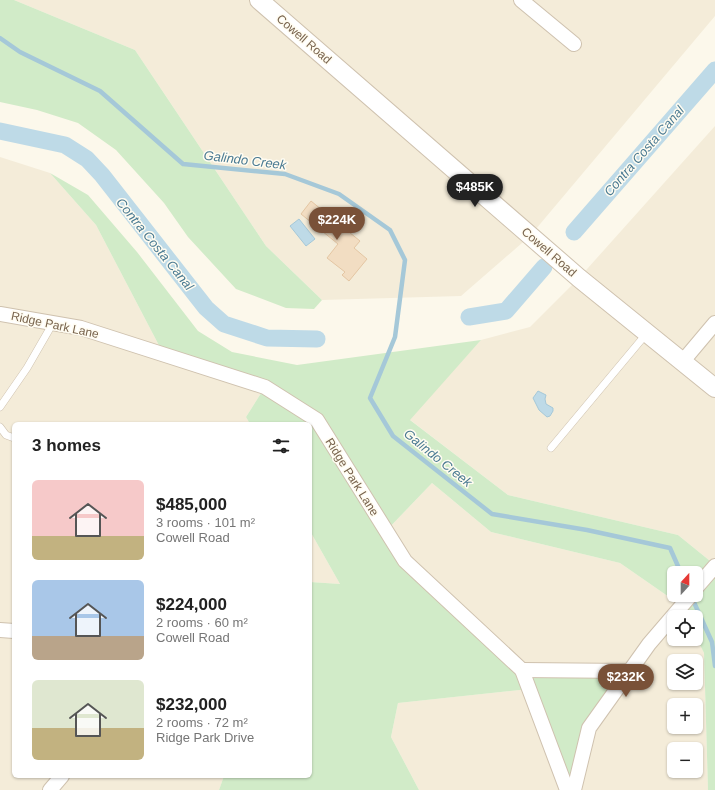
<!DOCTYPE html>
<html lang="en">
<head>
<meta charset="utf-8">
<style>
  :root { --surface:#fff; --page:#f6f6f6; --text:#222; --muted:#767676; --accent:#795138 }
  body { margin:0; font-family:Helvetica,sans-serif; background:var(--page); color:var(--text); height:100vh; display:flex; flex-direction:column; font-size:15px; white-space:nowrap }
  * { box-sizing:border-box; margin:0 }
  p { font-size:13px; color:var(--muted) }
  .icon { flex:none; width:22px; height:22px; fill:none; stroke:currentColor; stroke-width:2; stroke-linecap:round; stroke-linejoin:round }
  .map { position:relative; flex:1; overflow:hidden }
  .side { position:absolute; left:12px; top:422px; width:300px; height:356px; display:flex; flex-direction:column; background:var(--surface); border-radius:6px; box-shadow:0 1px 3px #0004 }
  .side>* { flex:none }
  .needle { width:26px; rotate:21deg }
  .fabs { position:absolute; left:667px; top:566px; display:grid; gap:8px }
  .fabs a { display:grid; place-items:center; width:36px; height:36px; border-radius:6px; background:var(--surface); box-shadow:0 1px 3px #0004; font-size:20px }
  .price { position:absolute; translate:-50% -34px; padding:0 9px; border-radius:14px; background:var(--accent); color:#fff; font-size:13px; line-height:26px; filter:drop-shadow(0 1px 2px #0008) }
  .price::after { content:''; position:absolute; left:50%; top:24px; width:12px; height:9px; margin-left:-6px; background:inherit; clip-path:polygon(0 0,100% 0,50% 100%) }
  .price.selected { background:#222; color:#fff }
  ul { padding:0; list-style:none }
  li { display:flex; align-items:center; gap:12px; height:100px; padding:0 20px }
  li span { display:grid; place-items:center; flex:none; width:112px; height:80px; border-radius:6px; color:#555 }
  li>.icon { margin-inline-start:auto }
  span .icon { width:48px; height:48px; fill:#fffc; stroke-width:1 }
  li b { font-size:17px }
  h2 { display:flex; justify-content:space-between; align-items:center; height:48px; padding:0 20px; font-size:17px }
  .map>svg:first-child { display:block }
  .residential { fill:#f4ecd9; fill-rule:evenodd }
  .green { fill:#d1ebc8; fill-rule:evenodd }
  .water { fill:#bedae7; stroke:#a5c8d8 }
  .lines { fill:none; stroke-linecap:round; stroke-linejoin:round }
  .stream { stroke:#a5c8d8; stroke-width:4.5 }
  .canal { stroke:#bedae7; stroke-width:17 }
  .building { fill:#f2ddc2; stroke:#e4c6a3 }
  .service-casing { stroke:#cfc2af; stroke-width:8 }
  .minor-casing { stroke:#cfc2af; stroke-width:16 }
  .tertiary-casing { stroke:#cfc2af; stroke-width:20 }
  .service { stroke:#fff; stroke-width:7 }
  .minor { stroke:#fff; stroke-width:14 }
  .tertiary { stroke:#fff; stroke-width:18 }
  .labels { text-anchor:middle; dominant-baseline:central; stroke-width:3; stroke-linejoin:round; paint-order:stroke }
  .street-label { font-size:12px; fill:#78634d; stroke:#fffcf1 }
  .water-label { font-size:13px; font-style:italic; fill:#4a7a92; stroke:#fffcf1 }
</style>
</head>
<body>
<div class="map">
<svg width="715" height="790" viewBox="0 0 715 790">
  <rect width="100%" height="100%" fill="#fcf8eb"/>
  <!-- residential -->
  <g class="residential">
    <polygon points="14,0 715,0 715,16 530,236 461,296 322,300 266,246 135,50"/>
    <polygon points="715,126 715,565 678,535 508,495 409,419 481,340 530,327 579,278"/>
    <polygon points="0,157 50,173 96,225 164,355 265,387 246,417 250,424 14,424 14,776 224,776 219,790 0,790"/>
    <path d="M432,483L491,532L620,563L682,606L687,617H674V639H696V637L704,653L708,790H574L522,670L405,561L386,531ZM674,661H696V683H674ZM674,705H696V727H674ZM674,749H696V771H674Z"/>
    <polygon points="310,531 340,584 310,582"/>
    <polygon points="529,689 567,790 419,790 391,737 398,703"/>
  </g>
  <!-- green -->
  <g class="green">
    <polygon points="0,0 14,0 135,50 266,246 322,300 314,309 286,308 236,289 188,237 164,203 116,150 78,123 37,110 0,102"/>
    <path d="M50,173L88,195L137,252L198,331L232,352L297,365L481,340L410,420L508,495L678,535L715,565V790H708L704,653L696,637V617H687L682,606L620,563L491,532L432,483L386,531L405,561L522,670L630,671L589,728L574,790L529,689L398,703L391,737L419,790H219L224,776H310V582L340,584L310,531V424H250L246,417L265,387L164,355L96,225ZM674,573H696V595H674Z"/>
  </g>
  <!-- water -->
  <g class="water">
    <polygon points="299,219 315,239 306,246 290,226"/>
    <polygon points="538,391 546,395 545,399 546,404 553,408 553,411 550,416 547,417 539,410 533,398"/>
  </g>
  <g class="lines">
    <!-- stream -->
    <g class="stream">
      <polyline points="0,38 20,52 100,91 183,164 285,174 339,194 390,230 405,260 395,337 370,398 393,436 492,514 587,530 670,548 681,573"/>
      <polyline points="692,598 712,642 715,666"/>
    </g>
    <!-- canal -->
    <g class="canal">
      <polyline points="0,131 65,145 87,159 102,175 206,308 224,324 267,338 317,339"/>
      <polyline points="574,232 715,70"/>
      <polyline points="469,317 506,311 544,267"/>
    </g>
  </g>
  <!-- building -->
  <polygon class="building" points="311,201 360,241 354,248 367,259 349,281 342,275 345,272 327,258 338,244 301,214"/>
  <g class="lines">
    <!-- service casing -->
    <g class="service-casing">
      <g id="service">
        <polyline points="0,407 27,368 53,323"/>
        <polyline points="0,427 6,435 14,438"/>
        <polyline points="551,448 647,333"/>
      </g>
    </g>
    <!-- minor casing -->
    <g class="minor-casing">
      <g id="minor">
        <polyline points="521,0 574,44"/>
        <polyline points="0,314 81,328 265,387 317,420 405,561 522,670 567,790"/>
        <polyline points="683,361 715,323"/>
        <polyline points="696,588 715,566"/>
        <polyline points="0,630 14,631"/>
        <polyline points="522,670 630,671"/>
        <polyline points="50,790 62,776"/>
        <polyline points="574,790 589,728 649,644 691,595"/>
      </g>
    </g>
    <!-- tertiary casing -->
    <g class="tertiary-casing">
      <polyline id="tertiary" points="259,0 579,278 715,388"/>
    </g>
    <!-- service -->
    <use href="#service" class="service"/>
    <!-- minor -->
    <use href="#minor" class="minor"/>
    <!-- tertiary -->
    <use href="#tertiary" class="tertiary"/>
  </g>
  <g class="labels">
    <!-- street labels -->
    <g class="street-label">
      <text transform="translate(304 39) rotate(41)">Cowell Road</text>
      <text transform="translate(549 252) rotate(41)">Cowell Road</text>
      <text transform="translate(55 325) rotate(12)">Ridge Park Lane</text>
      <text transform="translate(352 477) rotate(58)">Ridge Park Lane</text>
    </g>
    <!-- water labels -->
    <g class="water-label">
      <text transform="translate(644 151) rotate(-49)">Contra Costa Canal</text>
      <text transform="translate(245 160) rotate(7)">Galindo Creek</text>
      <text transform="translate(155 244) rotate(51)">Contra Costa Canal</text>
      <text transform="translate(438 458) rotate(39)">Galindo Creek</text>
    </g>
  </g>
</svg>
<div class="fabs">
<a><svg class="needle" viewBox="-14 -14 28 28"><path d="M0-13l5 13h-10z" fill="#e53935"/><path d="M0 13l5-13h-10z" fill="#767676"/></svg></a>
<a><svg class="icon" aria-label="locate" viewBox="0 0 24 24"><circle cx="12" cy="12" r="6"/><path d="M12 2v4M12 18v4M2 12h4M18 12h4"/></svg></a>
<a><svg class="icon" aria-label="layers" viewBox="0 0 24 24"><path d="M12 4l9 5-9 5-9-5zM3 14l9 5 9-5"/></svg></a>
<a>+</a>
<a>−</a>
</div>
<b class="price selected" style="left:475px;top:208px">$485K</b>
<b class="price" style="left:337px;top:241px">$224K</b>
<b class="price" style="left:626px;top:698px">$232K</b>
<section class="side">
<h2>3 homes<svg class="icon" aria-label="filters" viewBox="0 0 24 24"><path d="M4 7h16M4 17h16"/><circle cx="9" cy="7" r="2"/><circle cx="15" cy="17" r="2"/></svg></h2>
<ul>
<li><span style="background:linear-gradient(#f6c9c9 70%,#c2b280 0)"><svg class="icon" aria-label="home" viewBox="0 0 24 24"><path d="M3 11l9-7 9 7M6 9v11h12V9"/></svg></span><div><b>$485,000</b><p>3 rooms · 101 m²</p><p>Cowell Road</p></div></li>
<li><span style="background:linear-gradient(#a9c7e8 70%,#b9a48a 0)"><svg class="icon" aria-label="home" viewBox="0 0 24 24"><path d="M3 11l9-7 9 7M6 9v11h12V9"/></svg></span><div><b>$224,000</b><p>2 rooms · 60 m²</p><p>Cowell Road</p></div></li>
<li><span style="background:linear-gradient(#dfe7d0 60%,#c2b280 0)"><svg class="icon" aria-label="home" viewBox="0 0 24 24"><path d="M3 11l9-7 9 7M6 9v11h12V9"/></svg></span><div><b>$232,000</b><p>2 rooms · 72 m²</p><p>Ridge Park Drive</p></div></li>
</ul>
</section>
</div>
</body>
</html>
